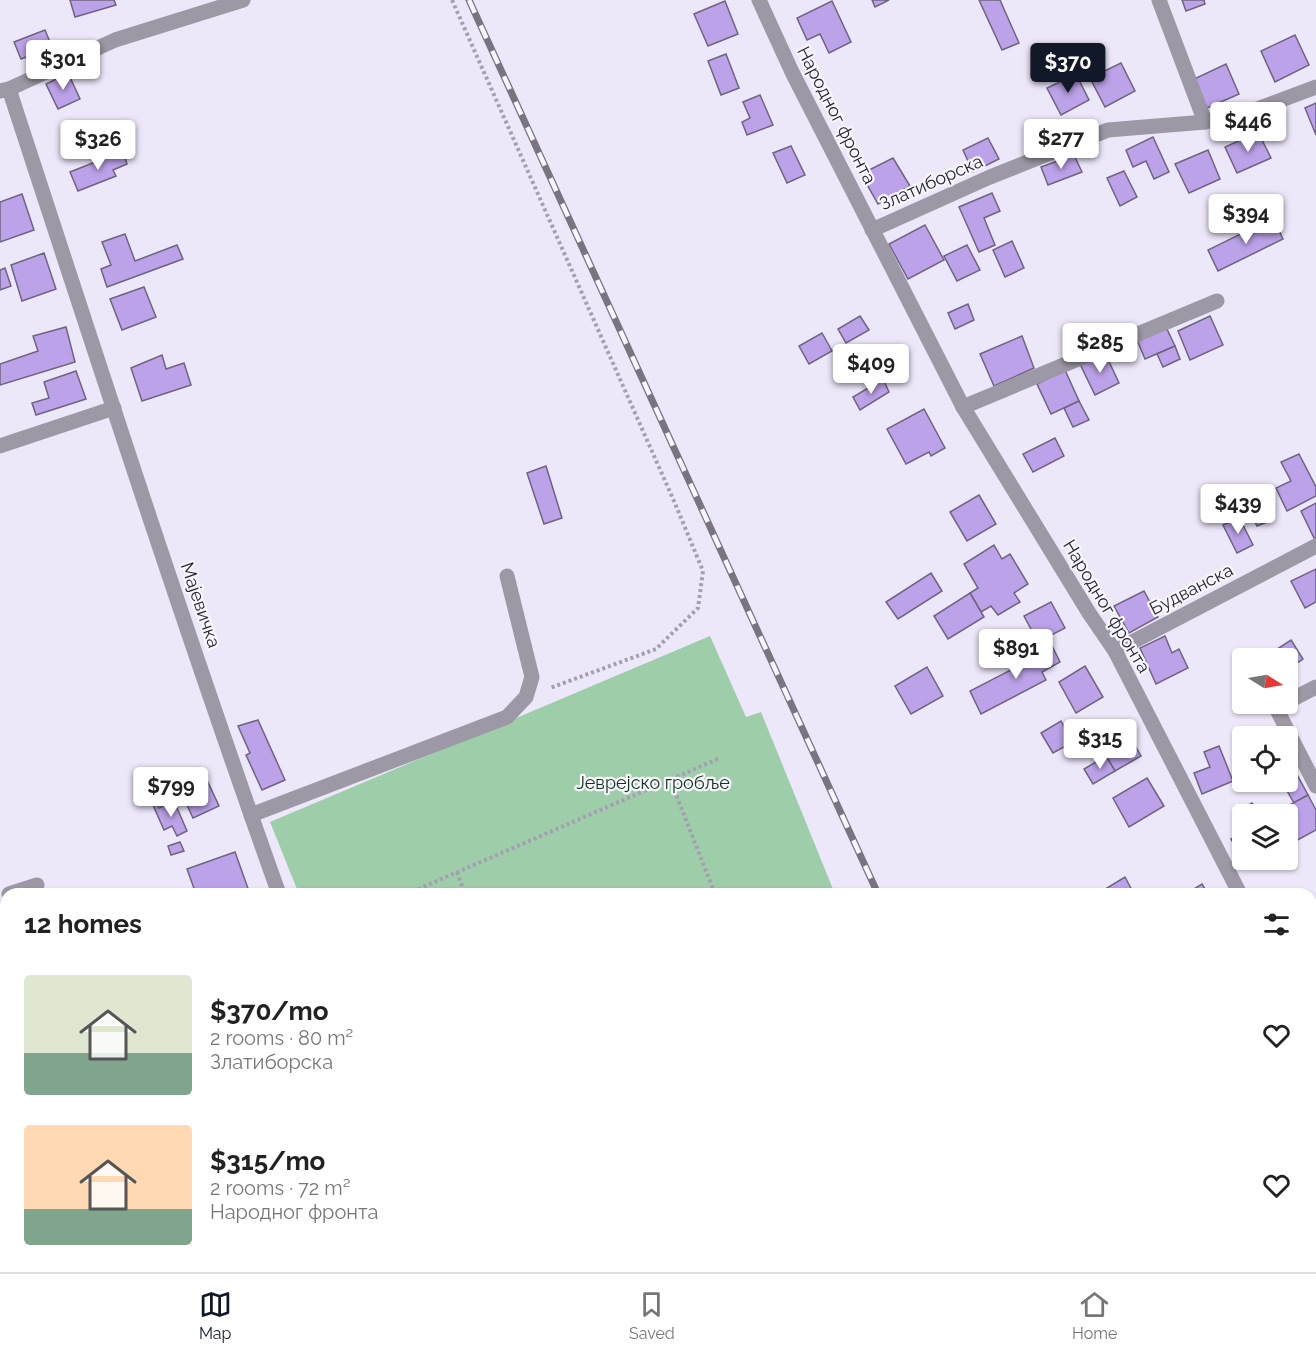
<!DOCTYPE html>
<html lang="en">
<head>
<meta charset="utf-8">
<style>
  :root { --surface:#fff; --page:#f6f6f6; --text:#222; --muted:#767676; --line:#e0e0e0; --accent:#111827 }
  body { margin:0; font-family:Raleway,sans-serif; background:var(--page); color:var(--text); height:100vh; display:flex; flex-direction:column; font-size:22px; white-space:nowrap }
  * { box-sizing:border-box; margin:0 }
  p { font-size:20px; color:var(--muted) }
  .icon { flex:none; width:33px; height:33px; fill:none; stroke:currentColor; stroke-width:2; stroke-linecap:round; stroke-linejoin:round }
  .map { position:relative; flex:1; overflow:hidden }
  .side { position:absolute; left:0px; top:888px; width:1317px; height:384px; display:flex; flex-direction:column; background:var(--surface); border-radius:18px 18px 0 0; box-shadow:0 2px 4px #0004 }
  .side>* { flex:none }
  .needle { width:39px; rotate:101deg }
  .fabs { position:absolute; left:1232px; top:648px; display:grid; gap:12px }
  .fabs a { display:grid; place-items:center; width:66px; height:66px; border-radius:6px; background:var(--surface); box-shadow:0 2px 4px #0004; font-size:30px }
  .price { position:absolute; translate:-50% -51px; padding:0 14px; border-radius:6px; background:#fff; color:#222; font-size:20px; line-height:39px; filter:drop-shadow(0 2px 3px #0008) }
  .price::after { content:''; position:absolute; left:50%; top:36px; width:18px; height:14px; margin-left:-9px; background:inherit; clip-path:polygon(0 0,100% 0,50% 100%) }
  .price.current { background:var(--accent); color:#fff }
  ul { padding:0; list-style:none }
  li { display:flex; align-items:center; gap:18px; height:150px; padding:0 24px }
  li span { display:grid; place-items:center; flex:none; width:168px; height:120px; border-radius:6px; color:#555 }
  li>.icon { margin-inline-start:auto }
  span .icon { width:72px; height:72px; fill:#fffc; stroke-width:1 }
  li b { font-size:26px }
  h2 { display:flex; justify-content:space-between; align-items:center; height:72px; padding:0 24px; font-size:26px }
  .menu { display:flex; justify-content:space-around; align-items:center; height:84px; border-top:2px solid var(--line); background:var(--surface); font-size:16px; color:var(--muted) }
  .menu a { display:grid; justify-items:center; gap:3px }
  .menu .current { color:var(--accent) }
  .map>svg:first-child { display:block }
  .green { fill:#9dcea9 }
  .building { fill:#bca2e9; stroke:#6e6480; stroke-width:1.5 }
  .lines { fill:none; stroke-linecap:round; stroke-linejoin:round }
  .path { stroke:#a49faf; stroke-width:4; stroke-dasharray:3 3; stroke-linecap:butt }
  .minor { stroke:#9c98a5; stroke-width:15 }
  .rail-casing { stroke:#797382; stroke-width:7 }
  .rail { stroke:#f8f6fd; stroke-width:4.5; stroke-dasharray:14; stroke-linecap:butt }
  .labels { text-anchor:middle; dominant-baseline:central; stroke-width:4.5; stroke-linejoin:round; paint-order:stroke }
  .street-label { font-size:18px; fill:#28232f; stroke:#f8f6fd }
  .park-label { font-size:18px; fill:#14331d; stroke:#f8f6fd }
</style>
</head>
<body>
<div class="map">
<svg width="1316" height="1272" viewBox="0 0 1316 1272">
  <rect width="100%" height="100%" fill="#ede7fa"/>
  <!-- green -->
  <g class="green">
    <polygon points="710,636 746,717 761,712 835,894 299,894 270,822"/>
    <polygon points="474,1266 884,1266 885,1269 877,1272 476,1272"/>
  </g>
  <!-- building -->
  <g class="building">
    <polygon points="70,0 114,0 116,5 75,17"/>
    <polygon points="872,0 889,0 875,7"/>
    <polygon points="979,0 1000,0 1019,43 1002,50"/>
    <polygon points="1182,0 1204,0 1205,4 1186,11"/>
    <polygon points="725,1 738,34 708,46 694,14"/>
    <polygon points="832,1 851,42 829,53 820,34 807,40 797,18"/>
    <polygon points="45,30 52,47 21,59 14,42"/>
    <polygon points="1295,35 1309,65 1275,82 1261,51"/>
    <polygon points="726,54 739,88 721,95 708,61"/>
    <polygon points="1121,63 1135,91 1105,107 1090,78"/>
    <polygon points="1226,64 1239,94 1207,108 1194,79"/>
    <polygon points="68,73 80,99 58,109 46,84"/>
    <polygon points="1076,74 1089,100 1061,115 1047,88"/>
    <polygon points="760,95 773,125 747,135 742,122 750,118 743,102"/>
    <polygon points="1316,103 1316,135 1305,108"/>
    <polygon points="1258,132 1271,158 1237,173 1225,147"/>
    <polygon points="1153,137 1169,172 1154,179 1146,161 1133,167 1126,150"/>
    <polygon points="988,138 999,159 973,172 963,150"/>
    <polygon points="791,146 805,175 787,183 773,153"/>
    <polygon points="1208,150 1220,179 1189,193 1175,164"/>
    <polygon points="123,151 127,164 113,170 116,176 78,191 70,172"/>
    <polygon points="1074,155 1082,172 1048,185 1041,167"/>
    <polygon points="893,158 910,186 878,204 861,174"/>
    <polygon points="1124,171 1137,197 1120,206 1107,178"/>
    <polygon points="992,193 1000,211 984,218 995,245 979,252 959,207"/>
    <polygon points="22,194 34,230 0,242 0,202"/>
    <polygon points="1273,218 1283,239 1218,271 1208,250"/>
    <polygon points="925,225 944,260 908,279 889,244"/>
    <polygon points="125,234 135,261 177,245 183,259 107,287 101,269 111,265 102,242"/>
    <polygon points="1012,241 1024,268 1005,277 993,250"/>
    <polygon points="967,245 980,270 957,281 944,256"/>
    <polygon points="44,253 56,289 22,301 11,265"/>
    <polygon points="5,268 11,286 0,290 0,270"/>
    <polygon points="144,287 156,317 122,330 110,299"/>
    <polygon points="968,304 974,320 955,329 948,313"/>
    <polygon points="860,316 869,330 846,343 838,329"/>
    <polygon points="1210,316 1223,345 1190,360 1178,331"/>
    <polygon points="66,327 75,362 0,385 0,364 38,351 33,336"/>
    <polygon points="1166,327 1175,346 1145,359 1137,340"/>
    <polygon points="822,333 832,351 809,364 799,346"/>
    <polygon points="1022,336 1034,368 994,386 980,354"/>
    <polygon points="1175,346 1180,359 1163,367 1157,354"/>
    <polygon points="1105,353 1119,383 1095,395 1080,364"/>
    <polygon points="162,355 166,369 184,363 191,385 142,401 131,368"/>
    <polygon points="1065,370 1079,401 1051,414 1037,384"/>
    <polygon points="76,371 86,399 36,415 32,403 49,398 44,382"/>
    <polygon points="883,379 889,392 860,410 853,397"/>
    <polygon points="1079,401 1089,420 1073,427 1064,408"/>
    <polygon points="924,409 945,448 931,456 929,452 906,464 887,429"/>
    <polygon points="1055,438 1064,456 1033,472 1023,454"/>
    <polygon points="1299,454 1316,487 1316,496 1287,511 1276,488 1291,481 1281,462"/>
    <polygon points="546,466 562,518 544,524 527,473"/>
    <polygon points="979,495 996,524 967,541 950,512"/>
    <polygon points="1257,501 1267,522 1257,526 1247,506"/>
    <polygon points="1316,503 1316,538 1314,538 1301,511"/>
    <polygon points="1239,517 1253,545 1237,553 1223,525"/>
    <polygon points="994,545 1002,559 1010,554 1028,584 1014,593 1020,602 998,615 991,606 981,612 970,593 978,588 964,564"/>
    <polygon points="1316,569 1316,602 1305,608 1291,581"/>
    <polygon points="931,573 942,591 898,619 886,602"/>
    <polygon points="1144,591 1158,617 1129,633 1114,606"/>
    <polygon points="970,593 984,617 948,639 934,616"/>
    <polygon points="1051,602 1065,628 1038,642 1024,616"/>
    <polygon points="1165,636 1172,653 1179,649 1188,668 1156,684 1140,648"/>
    <polygon points="1291,640 1303,659 1287,670 1287,658 1274,658 1271,653"/>
    <polygon points="1050,642 1060,662 1042,672 1046,680 981,714 970,691 1032,659 1029,653"/>
    <polygon points="1085,666 1103,697 1076,713 1059,682"/>
    <polygon points="927,667 943,696 911,714 895,686"/>
    <polygon points="258,720 285,780 262,790 246,755 250,753 238,726"/>
    <polygon points="1061,721 1073,742 1053,753 1041,733"/>
    <polygon points="1122,723 1141,756 1115,771 1096,739"/>
    <polygon points="1219,746 1233,781 1202,794 1194,773 1210,767 1204,752"/>
    <polygon points="1106,756 1115,771 1093,784 1084,769"/>
    <polygon points="1287,756 1308,795 1294,803 1282,782 1287,782"/>
    <polygon points="206,778 219,806 193,818 181,792"/>
    <polygon points="1147,778 1164,806 1129,827 1113,798"/>
    <polygon points="1308,795 1316,810 1316,830 1292,843 1287,835 1287,814 1275,813"/>
    <polygon points="174,801 187,831 177,836 172,826 164,830 153,805 157,803 159,808"/>
    <polygon points="1252,803 1259,814 1242,814 1242,829 1234,813"/>
    <polygon points="1242,833 1242,859 1231,839"/>
    <polygon points="180,842 184,851 171,855 168,846"/>
    <polygon points="235,852 250,894 196,894 187,869"/>
    <polygon points="1242,860 1259,860 1246,867"/>
    <polygon points="1125,877 1134,894 1097,894"/>
    <polygon points="1202,884 1208,894 1190,894 1189,892"/>
    <polygon points="6,919 6,956 0,958 0,921"/>
    <polygon points="1311,1063 1316,1074 1316,1082 1311,1084"/>
    <polygon points="1316,1138 1316,1220 1311,1222 1311,1140"/>
    <polygon points="445,1266 473,1266 475,1272 447,1272"/>
    <polygon points="1217,1266 1249,1266 1251,1272 1219,1272"/>
  </g>
  <g class="lines">
    <!-- path -->
    <g class="path">
      <polyline points="452,0 674,501 703,571 698,608 656,649 550,688"/>
      <polyline points="670,779 715,894"/>
      <polyline points="457,872 465,894"/>
      <polyline points="407,894 720,758"/>
      <polyline points="1163,1266 1166,1272"/>
      <polyline points="507,1272 522,1266"/>
    </g>
    <!-- minor -->
    <g class="minor">
      <polyline points="759,0 792,72 963,407 1089,613 1115,651 1240,894"/>
      <polyline points="1159,0 1205,122"/>
      <path d="M9,89C97,358 184,628 279,894"/>
      <polyline points="0,91 9,89 115,40 243,0"/>
      <polyline points="872,230 990,177 1108,130 1205,122 1241,115 1316,87"/>
      <polyline points="963,407 1217,301"/>
      <polyline points="0,446 114,408"/>
      <polyline points="1115,651 1316,546"/>
      <polyline points="1287,702 1316,687"/>
      <polyline points="1284,704 1276,708 1316,786"/>
      <polyline points="251,815 507,717 526,697 532,677 507,576"/>
      <polyline points="9,894 37,885"/>
      <polyline points="1311,933 1316,930"/>
      <polyline points="415,1266 416,1272"/>
      <polyline points="385,1272 398,1266"/>
    </g>
    <!-- rail casing -->
    <g class="rail-casing">
      <g id="rail">
        <polyline points="469,0 878,894"/>
        <polyline points="1043,1266 1046,1272"/>
      </g>
    </g>
    <!-- rail -->
    <use href="#rail" class="rail"/>
  </g>
  <g class="labels">
    <!-- street labels -->
    <g class="street-label">
      <text transform="translate(837 115) rotate(63)">Народног фронта</text>
      <text transform="translate(931 182) rotate(-24)">Златиборска</text>
      <text transform="translate(1191 589) rotate(-27)">Будванска</text>
      <text transform="translate(201 605) rotate(71)">Мајевичка</text>
      <text transform="translate(1107 606) rotate(59)">Народног фронта</text>
    </g>
    <!-- park labels -->
    <g class="park-label">
      <text x="653" y="782">Јеврејско гробље</text>
    </g>
  </g>
</svg>
<div class="fabs">
<a><svg class="needle" viewBox="-14 -14 28 28"><path d="M0-13l5 13h-10z" fill="#e53935"/><path d="M0 13l5-13h-10z" fill="#767676"/></svg></a>
<a><svg class="icon" aria-label="locate" viewBox="0 0 24 24"><circle cx="12" cy="12" r="6"/><path d="M12 2v4M12 18v4M2 12h4M18 12h4"/></svg></a>
<a><svg class="icon" aria-label="layers" viewBox="0 0 24 24"><path d="M12 4l9 5-9 5-9-5zM3 14l9 5 9-5"/></svg></a>
</div>
<b class="price" style="left:63px;top:91px">$301</b>
<b class="price current" style="left:1068px;top:94px">$370</b>
<b class="price" style="left:1248px;top:153px">$446</b>
<b class="price" style="left:1061px;top:170px">$277</b>
<b class="price" style="left:98px;top:171px">$326</b>
<b class="price" style="left:1246px;top:245px">$394</b>
<b class="price" style="left:1100px;top:374px">$285</b>
<b class="price" style="left:871px;top:395px">$409</b>
<b class="price" style="left:1238px;top:535px">$439</b>
<b class="price" style="left:1016px;top:680px">$891</b>
<b class="price" style="left:1100px;top:770px">$315</b>
<b class="price" style="left:171px;top:818px">$799</b>
<section class="side">
<h2>12 homes<svg class="icon" aria-label="filters" viewBox="0 0 24 24"><path d="M4 7h16M4 17h16"/><circle cx="9" cy="7" r="2"/><circle cx="15" cy="17" r="2"/></svg></h2>
<ul>
<li><span style="background:linear-gradient(#dfe7d0 65%,#7fa58c 0)"><svg class="icon" aria-label="home" viewBox="0 0 24 24"><path d="M3 11l9-7 9 7M6 9v11h12V9"/></svg></span><div><b>$370/mo</b><p>2 rooms · 80 m²</p><p>Златиборска</p></div><svg class="icon" aria-label="heart" viewBox="0 0 24 24"><path d="M12 20l-8-8c-3-5 5-10 8-4 3-6 11-1 8 4z"/></svg></li>
<li><span style="background:linear-gradient(#ffd9b3 70%,#7fa58c 0)"><svg class="icon" aria-label="home" viewBox="0 0 24 24"><path d="M3 11l9-7 9 7M6 9v11h12V9"/></svg></span><div><b>$315/mo</b><p>2 rooms · 72 m²</p><p>Народног фронта</p></div><svg class="icon" aria-label="heart" viewBox="0 0 24 24"><path d="M12 20l-8-8c-3-5 5-10 8-4 3-6 11-1 8 4z"/></svg></li>
</ul>
</section>
</div>
<nav class="menu">
<a class="current"><svg class="icon" aria-label="map" viewBox="0 0 24 24"><path d="M3 6l6-2 6 2 6-2v14l-6 2-6-2-6 2zM9 4v14M15 6v14"/></svg>Map</a>
<a><svg class="icon" aria-label="saved" viewBox="0 0 24 24"><path d="M7 4h10v16l-5-4-5 4z"/></svg>Saved</a>
<a><svg class="icon" aria-label="home" viewBox="0 0 24 24"><path d="M3 11l9-7 9 7M6 9v11h12V9"/></svg>Home</a>
</nav>
</body>
</html>
